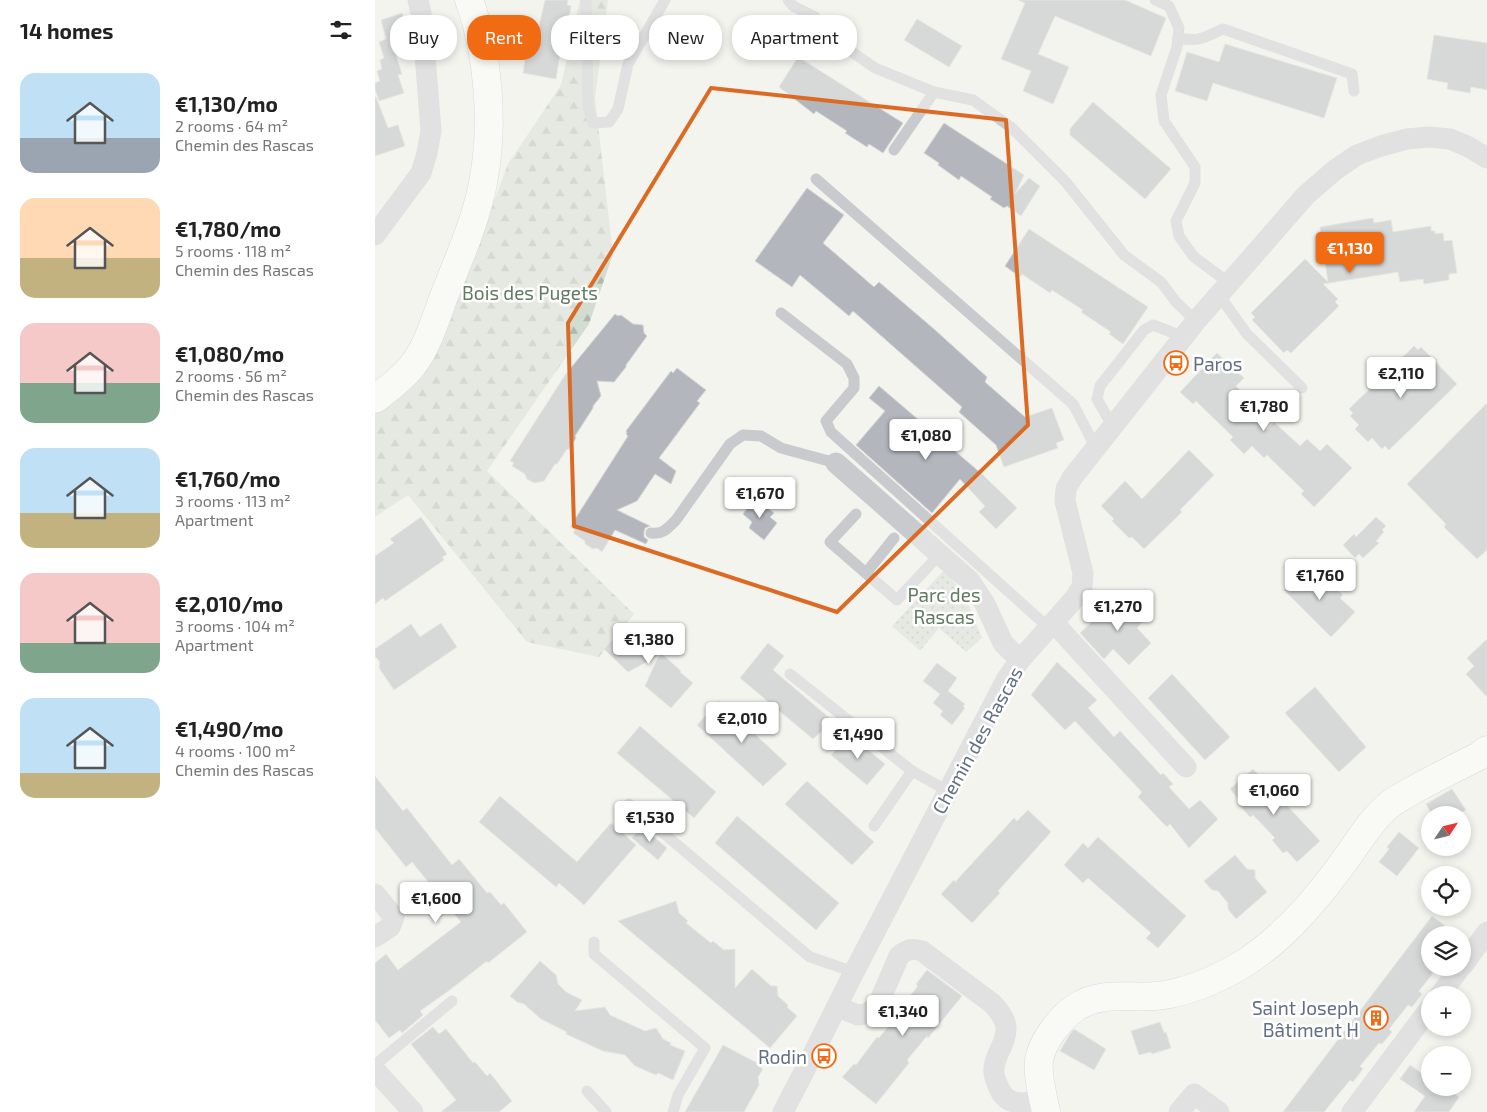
<!DOCTYPE html>
<html lang="en">
<head>
<meta charset="utf-8">
<style>
  :root { --surface:#fff; --page:#f2f2f2; --text:#222; --muted:#767676; --accent:#f16b13 }
  body { margin:0; font-family:"Exo 2",sans-serif; background:var(--page); color:var(--text); height:100vh; display:flex; flex-direction:column; font-size:19px; white-space:nowrap }
  * { box-sizing:border-box; margin:0 }
  p { font-size:16px; color:var(--muted) }
  .icon { flex:none; width:28px; height:28px; fill:none; stroke:currentColor; stroke-width:2; stroke-linecap:round; stroke-linejoin:round }
  .map { position:relative; flex:1; overflow:hidden }
  .side { display:flex; flex-direction:column; background:var(--surface); width:375px }
  .side>* { flex:none }
  .hud { position:absolute; left:15px; top:15px; width:475px; height:45px; display:flex; gap:10px }
  .needle { width:32px; rotate:55deg }
  .buttons { position:absolute; left:1046px; top:806px; display:grid; gap:10px }
  .buttons a { display:grid; place-items:center; width:50px; height:50px; border-radius:50%; background:var(--surface); box-shadow:0 2px 8px #0003; font-size:25px }
  .price { position:absolute; translate:-50% -42px; padding:0 11px; border-radius:5px; background:#fff; color:#222; font-size:16px; line-height:32px; filter:drop-shadow(0 1px 2px #0008) }
  .price::after { content:''; position:absolute; left:50%; top:30px; width:15px; height:11px; margin-left:-8px; background:inherit; clip-path:polygon(0 0,100% 0,50% 100%) }
  .price.current { background:var(--accent); color:#fff }
  ul { padding:0; list-style:none }
  li { display:flex; align-items:center; gap:15px; height:125px; padding:0 20px }
  li span { display:grid; place-items:center; flex:none; width:140px; height:100px; border-radius:15px; color:#555 }
  li>.icon { margin-inline-start:auto }
  span .icon { width:60px; height:60px; fill:#fffc; stroke-width:1 }
  li b { font-size:21px }
  h2 { display:flex; justify-content:space-between; align-items:center; height:60px; padding:0 20px; font-size:21px }
  .chip { padding:0 18px; border-radius:20px; background:var(--surface); box-shadow:0 2px 8px #0003; font-size:18px; line-height:45px }
  .chip.current { background:var(--accent); color:#fff }
  main { display:flex; flex:1; min-height:0 }
  .map>svg:first-child { display:block }
  .forest { fill:url(#forest-firs) }
  .park { fill:url(#park-dots) }
  .building { fill:#b3b7bd; stroke:#d5d5d2 }
  .lines { fill:none; stroke-linecap:round; stroke-linejoin:round }
  .secondary-casing { stroke:#b8bbc0; stroke-width:29 }
  .lane { stroke:#c8cace; stroke-width:11 }
  .street { stroke:#c8cace; stroke-width:21 }
  .secondary { stroke:#fff; stroke-width:28 }
  .marked { fill:none; stroke:#db6b24; stroke-width:4; stroke-linejoin:round }
  .labels { text-anchor:middle; dominant-baseline:central; stroke-width:5; stroke-linejoin:round; paint-order:stroke }
  .park-label { font-size:19px; fill:#617a60; stroke:#fff }
  .poi-label { font-size:19px; fill:#616e83; stroke:#fff; text-anchor:end }
  .street-label { font-size:19px; fill:#616e83; stroke:#fff }
</style>
</head>
<body>
<main>
<section class="side">
<h2>14 homes<svg class="icon" aria-label="filters" viewBox="0 0 24 24"><path d="M4 7h16M4 17h16"/><circle cx="9" cy="7" r="2"/><circle cx="15" cy="17" r="2"/></svg></h2>
<ul>
<li><span style="background:linear-gradient(#bfe0f5 65%,#9aa5b1 0)"><svg class="icon" aria-label="home" viewBox="0 0 24 24"><path d="M3 11l9-7 9 7M6 9v11h12V9"/></svg></span><div><b>€1,130/mo</b><p>2 rooms · 64 m²</p><p>Chemin des Rascas</p></div></li>
<li><span style="background:linear-gradient(#ffd9b3 60%,#c2b280 0)"><svg class="icon" aria-label="home" viewBox="0 0 24 24"><path d="M3 11l9-7 9 7M6 9v11h12V9"/></svg></span><div><b>€1,780/mo</b><p>5 rooms · 118 m²</p><p>Chemin des Rascas</p></div></li>
<li><span style="background:linear-gradient(#f6c9c9 60%,#7fa58c 0)"><svg class="icon" aria-label="home" viewBox="0 0 24 24"><path d="M3 11l9-7 9 7M6 9v11h12V9"/></svg></span><div><b>€1,080/mo</b><p>2 rooms · 56 m²</p><p>Chemin des Rascas</p></div></li>
<li><span style="background:linear-gradient(#bfe0f5 65%,#c2b280 0)"><svg class="icon" aria-label="home" viewBox="0 0 24 24"><path d="M3 11l9-7 9 7M6 9v11h12V9"/></svg></span><div><b>€1,760/mo</b><p>3 rooms · 113 m²</p><p>Apartment</p></div></li>
<li><span style="background:linear-gradient(#f6c9c9 70%,#7fa58c 0)"><svg class="icon" aria-label="home" viewBox="0 0 24 24"><path d="M3 11l9-7 9 7M6 9v11h12V9"/></svg></span><div><b>€2,010/mo</b><p>3 rooms · 104 m²</p><p>Apartment</p></div></li>
<li><span style="background:linear-gradient(#bfe0f5 75%,#c2b280 0)"><svg class="icon" aria-label="home" viewBox="0 0 24 24"><path d="M3 11l9-7 9 7M6 9v11h12V9"/></svg></span><div><b>€1,490/mo</b><p>4 rooms · 100 m²</p><p>Chemin des Rascas</p></div></li>
</ul>
</section>
<div class="map">
<svg width="1112" height="1112" viewBox="0 0 1112 1112">
  <defs>
    <pattern id="forest-firs" width="22" height="20" patternUnits="userSpaceOnUse" patternTransform="scale(1.25)"><rect width="22" height="20" fill="#d3dcd0"/><path d="M5 1l3.5 6h-7zM16 11l3.5 6h-7z" fill="#afb7ae"/></pattern>
    <pattern id="park-dots" width="8" height="8" patternUnits="userSpaceOnUse" patternTransform="scale(1.25)"><rect width="8" height="8" fill="#d3dcd0"/><path d="M2 2h.1M6 6h.1" fill="none" stroke="#afb7ae" stroke-width="1.8" stroke-linecap="round"/></pattern>
  </defs>
  <rect width="100%" height="100%" fill="#f4f4ef"/>
  <!-- forest -->
  <polygon class="forest" points="205,0 233,0 220,98 238,254 214,324 112,471 259,614 224,657 152,642 33,495 0,517 0,412 69,334 133,164 186,85"/>
  <!-- park -->
  <polygon class="park" points="569,570 589,594 607,638 591,652 564,628 545,651 517,626"/>
  <!-- building -->
  <g class="building">
    <polygon points="170,0 193,0 192,5 196,6 191,35 188,35 181,79 148,73 154,37 156,38 158,30 163,31"/>
    <polygon points="643,0 750,0 791,18 776,56 680,16 663,54 694,67 678,104 648,91 656,71 626,59 650,3"/>
    <polygon points="27,13 33,31 29,33 34,51 21,55 27,74 23,75 29,93 4,101 0,89 0,83 5,81 2,71 7,69 5,60 9,58 4,42 11,39 6,20"/>
    <polygon points="542,19 587,46 574,67 529,40"/>
    <polygon points="1059,35 1112,43 1112,90 1096,87 1095,93 1072,89 1073,83 1052,79"/>
    <polygon points="850,44 962,78 949,118 838,83 832,101 800,91 812,52 844,62"/>
    <polygon points="423,57 528,123 508,153 494,144 492,147 470,133 472,131 441,111 439,114 404,87"/>
    <polygon points="0,97 1,97 13,128 23,125 30,146 0,156"/>
    <polygon points="718,102 796,169 770,199 695,135 695,129"/>
    <polygon points="569,123 649,175 640,194 654,178 665,186 646,216 632,206 629,208 615,199 617,197 586,176 584,180 563,165 564,163 549,153"/>
    <polygon points="432,188 469,215 448,243 499,287 504,282 559,329 612,377 610,382 650,417 677,408 689,440 681,443 683,448 629,467 621,445 584,412 587,407 478,311 474,316 425,275 417,287 380,261"/>
    <polygon points="998,218 999,223 1016,220 1018,232 1056,226 1056,231 1060,231 1060,234 1068,233 1069,241 1077,240 1082,273 1074,274 1074,280 1049,284 1048,279 1025,282 1023,272 948,284 963,299 960,302 964,306 916,353 912,350 909,353 877,320 880,317 876,313 930,259 953,282 945,227"/>
    <polygon points="654,229 773,307 748,344 734,334 736,332 706,312 708,310 677,290 675,293 647,274 645,277 630,266"/>
    <polygon points="240,314 243,316 246,315 258,324 268,325 269,333 272,336 251,365 251,367 239,382 222,381 226,396 218,406 218,408 200,436 201,438 193,450 192,449 182,464 180,464 169,481 159,483 152,479 150,474 137,466 139,463 135,461 190,375"/>
    <polygon points="1039,346 1043,350 1046,347 1082,384 1014,450 1010,446 1007,449 997,438 993,442 980,429 984,425 975,416 978,413 974,409"/>
    <polygon points="842,353 869,378 861,386 873,398 867,404 892,430 899,422 925,446 932,439 945,451 952,444 977,468 939,507 926,494 929,491 892,455 889,458 877,446 869,454 855,440 858,437 821,401 818,404 805,392"/>
    <polygon points="302,368 331,390 322,401 325,403 284,458 301,471 296,484 280,474 262,501 242,510 275,526 270,528 269,532 269,537 273,540 271,544 240,530 227,552 222,548 218,549 210,544 210,541 198,533 200,530 195,527 253,436 251,434 252,432 251,431 296,371 298,373"/>
    <polygon points="504,386 608,475 642,508 621,529 604,512 610,506 585,479 557,513 481,445 510,411 494,398"/>
    <polygon points="1112,403 1112,550 1102,559 1069,527 1071,524 1032,484"/>
    <polygon points="814,450 839,475 805,510 807,512 769,549 757,537 754,538 737,521 739,519 726,506 750,481 767,499"/>
    <polygon points="380,498 399,513 395,517 402,523 389,540 374,528 377,522 368,514"/>
    <polygon points="46,517 72,554 67,557 69,560 10,601 8,598 0,604 0,556 19,543 15,539"/>
    <polygon points="1001,517 1011,526 1007,530 1009,532 1001,541 1004,543 988,558 984,554 980,558 968,545 979,534 981,537"/>
    <polygon points="931,566 947,579 948,577 968,595 965,598 980,612 956,637 909,590"/>
    <polygon points="746,595 770,619 762,628 776,643 754,665 738,649 729,659 705,633"/>
    <polygon points="66,623 82,647 19,690 4,668 5,662 0,656 0,649 36,624 45,637"/>
    <polygon points="251,624 263,635 265,634 306,671 305,672 318,683 296,708 270,686 284,655 253,672 229,649"/>
    <polygon points="1112,639 1112,697 1091,674 1099,666 1092,658"/>
    <polygon points="393,643 409,656 398,670 458,721 438,739 365,678"/>
    <polygon points="682,662 722,700 713,708 739,737 745,731 786,775 788,773 798,784 794,787 814,809 825,800 843,819 814,848 795,824 792,827 763,797 767,792 700,721 690,730 656,695"/>
    <polygon points="562,663 582,678 573,691 590,704 588,706 590,708 577,725 565,715 568,711 558,703 565,694 548,681"/>
    <polygon points="797,674 855,737 830,760 773,698"/>
    <polygon points="940,687 991,747 964,772 910,713"/>
    <polygon points="344,701 412,764 388,786 322,725"/>
    <polygon points="265,726 341,792 319,818 242,753"/>
    <polygon points="475,735 510,764 492,785 456,755"/>
    <polygon points="878,769 945,841 922,862 912,851 908,853 897,840 900,838 878,815 875,817 863,804 865,801 855,789"/>
    <polygon points="0,776 28,811 32,808 77,865 84,859 112,893 115,892 126,905 129,903 152,932 113,963 112,961 72,992 45,1011 48,1015 27,1033 25,1030 14,1038 0,1020 0,963 11,954 23,970 86,922 37,862 31,867 0,828"/>
    <polygon points="432,781 499,842 477,865 410,804"/>
    <polygon points="1077,789 1091,810 1081,815 1057,815 1051,804"/>
    <polygon points="125,796 202,862 236,823 261,845 209,905 184,883 181,887 104,822"/>
    <polygon points="653,810 676,832 623,891 625,893 597,923 566,894 579,880 580,882 639,818 642,821"/>
    <polygon points="362,816 464,903 441,930 340,843"/>
    <polygon points="267,827 292,848 283,860 257,838"/>
    <polygon points="1024,832 1044,848 1022,876 1004,862 1014,849 1012,847"/>
    <polygon points="723,837 811,916 783,948 771,938 776,933 713,878 708,883 689,865 708,843 713,848"/>
    <polygon points="860,855 872,869 880,870 880,878 892,892 861,919 853,909 853,903 843,891 837,890 829,881"/>
    <polygon points="301,901 304,913 313,921 311,923 336,943 338,941 349,950 360,949 360,988 377,969 396,986 402,986 403,996 413,1005 412,1007 422,1016 395,1048 243,921"/>
    <polygon points="1057,916 1082,935 1055,935 1055,968 1062,968 1044,991 1047,994 1037,1007 1033,1005 1014,1029 1017,1032 1007,1044 1004,1043 985,1066 988,1069 978,1082 975,1080 949,1112 908,1112"/>
    <polygon points="165,961 181,975 183,984 191,992 207,1000 200,1011 230,1007 235,1015 270,1031 281,1028 288,1039 296,1043 295,1045 310,1051 298,1080 283,1073 281,1075 260,1066 250,1055 228,1051 191,1034 192,1032 166,1019 149,1004 142,1002 135,996"/>
    <polygon points="552,970 587,996 553,1038 552,1036 532,1060 534,1063 501,1104 467,1077 479,1064 481,1065 502,1037 504,1038 523,1015 521,1013 543,986 541,984"/>
    <polygon points="785,1022 789,1033 791,1032 796,1048 777,1054 776,1052 764,1055 756,1031"/>
    <polygon points="58,1027 64,1034 71,1029 98,1063 100,1062 112,1076 115,1073 137,1101 124,1112 66,1112 81,1100 36,1044"/>
    <polygon points="699,1029 731,1049 719,1070 685,1051 695,1034"/>
    <polygon points="348,1045 382,1063 381,1064 388,1069 383,1077 384,1085 369,1112 310,1112"/>
    <polygon points="1035,1065 1055,1079 1055,1089 1056,1088 1071,1088 1084,1097 1074,1112 1039,1112 1050,1096 1025,1079"/>
  </g>
  <g class="lines">
    <!-- secondary casing -->
    <g class="secondary-casing">
      <g id="secondary">
        <path d="M0,399C13,389 27,379 37,366C54,345 61,316 71,291C85,256 101,220 108,183C119,127 114,54 94,0"/>
        <path d="M671,1112C668,1096 662,1076 664,1060C667,1042 685,1018 700,1008C727,989 759,1000 789,995C815,991 840,980 863,967C904,943 937,905 965,867C981,846 994,822 1014,805C1020,800 1027,797 1033,793C1056,780 1080,768 1104,756L1112,750"/>
      </g>
    </g>
    <!-- lane -->
    <g class="lane">
      <polyline points="211,0 213,107 218,123 234,122 243,109 253,64 290,0"/>
      <polyline points="413,0 418,6 440,17 467,45 500,68 559,92 598,100 637,128 690,181 749,255 786,282 801,302 821,321"/>
      <polyline points="780,0 794,6 804,28 802,47 786,95 789,121 820,167 820,183 801,221 804,236 818,256 854,283"/>
      <path d="M803,38C824,42 829,38 848,29L977,74L979,91"/>
      <polyline points="519,150 559,92"/>
      <polyline points="441,179 698,404 721,448"/>
      <polyline points="844,295 872,334 927,388"/>
      <polyline points="406,313 472,364 479,378 479,388 451,421 456,432 674,628"/>
      <polyline points="738,427 722,399 725,386 769,330 778,325 809,337"/>
      <polyline points="481,514 455,542 522,600 565,554"/>
      <path d="M276,533C288,535 293,528 301,520L355,444L368,435L386,436L406,448L461,463"/>
      <polyline points="491,573 519,538"/>
      <polyline points="415,674 537,771 573,791"/>
      <polyline points="254,804 435,957 479,972"/>
      <polyline points="499,826 537,771"/>
      <polyline points="219,942 219,954 330,1048 303,1095 298,1112"/>
      <polyline points="0,1065 77,1001"/>
      <polyline points="212,1091 231,1112"/>
    </g>
    <!-- street -->
    <g class="street">
      <polyline points="0,235 46,173 52,153 56,131 49,42 46,13 43,0"/>
      <polyline points="461,463 595,581 610,604 628,643 645,660"/>
      <polyline points="679,623 811,767"/>
      <polyline points="0,894 19,917 15,927 0,937"/>
      <polyline points="1088,965 1112,932"/>
      <polyline points="1065,995 1085,968"/>
      <path d="M462,1007L483,1015L491,1014L502,1007L524,956C532,949 537,948 547,951L618,1004C624,1011 630,1018 631,1027C632,1043 620,1054 619,1068C618,1074 621,1081 623,1086C632,1109 650,1103 669,1099"/>
      <polyline points="0,1070 38,1112"/>
      <polyline points="408,1112 435,1060 479,972 631,680 645,660 700,598 707,587 708,573 690,501 691,489 697,478 821,321 931,195 960,170 982,155 1006,146 1032,139 1054,137 1075,139 1094,147 1112,158"/>
      <polyline points="804,1112 819,1094 844,1112"/>
      <polyline points="977,1112 1055,1008"/>
    </g>
    <!-- secondary -->
    <use href="#secondary" class="secondary"/>
  </g>
  <!-- marked area -->
  <path d="M0 0H1112V1112H0ZM336,88L631,120L653,425L462,612L199,526L193,323Z" fill="#f4f4ef" fill-opacity=".55" fill-rule="evenodd"/>
  <path class="marked" d="M336,88L631,120L653,425L462,612L199,526L193,323Z"/>
  <!-- icons -->
  <defs>
    <g id="bus-ring" transform="scale(1.25)"><circle r="9.5" fill="#fff" stroke="#f16b13" stroke-width="1.5"/><path d="M-5-6H5V4H4V6H2V4H-2V6H-4V4H-5ZM-3.5-4V0h7V-4ZM-3.5 1.2v1.5H-2V1.2ZM2 1.2v1.5H3.5V1.2Z" fill="#f16b13"/></g>
    <g id="building-ring" transform="scale(1.25)"><circle r="9.5" fill="#fff" stroke="#f16b13" stroke-width="1.5"/><path d="M-4-6H4V6H1V3H-1V6H-4ZM-2.5-4.3h1.7v1.8h-1.7ZM.8-4.3h1.7v1.8H.8ZM-2.5-1h1.7V.8h-1.7ZM.8-1h1.7V.8H.8Z" fill="#f16b13"/></g>
  </defs>
  <g fill-rule="evenodd">
    <use href="#bus-ring" x="801" y="363"/>
    <use href="#building-ring" x="1001" y="1018"/>
    <use href="#bus-ring" x="449" y="1056"/>
  </g>
  <g class="labels">
    <!-- park labels -->
    <g class="park-label">
      <text x="155" y="292">Bois des Pugets</text>
      <text x="569" y="594">Parc des<tspan x="569" dy="22">Rascas</tspan></text>
    </g>
    <!-- poi labels -->
    <g class="poi-label">
      <text x="818" y="363" text-anchor="start">Paros</text>
      <text x="984" y="1007">Saint Joseph<tspan x="984" dy="22">Bâtiment H</tspan></text>
      <text x="432" y="1056">Rodin</text>
    </g>
    <!-- street labels -->
    <g class="street-label">
      <text transform="translate(602 740) rotate(-61)">Chemin des Rascas</text>
    </g>
  </g>
</svg>
<div class="buttons">
<a><svg class="needle" viewBox="-14 -14 28 28"><path d="M0-13l5 13h-10z" fill="#e53935"/><path d="M0 13l5-13h-10z" fill="#767676"/></svg></a>
<a><svg class="icon" aria-label="locate" viewBox="0 0 24 24"><circle cx="12" cy="12" r="6"/><path d="M12 2v4M12 18v4M2 12h4M18 12h4"/></svg></a>
<a><svg class="icon" aria-label="layers" viewBox="0 0 24 24"><path d="M12 4l9 5-9 5-9-5zM3 14l9 5 9-5"/></svg></a>
<a>+</a>
<a>−</a>
</div>
<b class="price current" style="left:975px;top:274px">€1,130</b>
<b class="price" style="left:1026px;top:399px">€2,110</b>
<b class="price" style="left:889px;top:432px">€1,780</b>
<b class="price" style="left:551px;top:461px">€1,080</b>
<b class="price" style="left:385px;top:519px">€1,670</b>
<b class="price" style="left:945px;top:601px">€1,760</b>
<b class="price" style="left:743px;top:632px">€1,270</b>
<b class="price" style="left:274px;top:665px">€1,380</b>
<b class="price" style="left:367px;top:744px">€2,010</b>
<b class="price" style="left:483px;top:760px">€1,490</b>
<b class="price" style="left:899px;top:816px">€1,060</b>
<b class="price" style="left:275px;top:843px">€1,530</b>
<b class="price" style="left:61px;top:924px">€1,600</b>
<b class="price" style="left:528px;top:1037px">€1,340</b>
<div class="hud">
<a class="chip">Buy</a>
<a class="chip current">Rent</a>
<a class="chip">Filters</a>
<a class="chip">New</a>
<a class="chip">Apartment</a>
</div>
</div>
</main>
</body>
</html>
